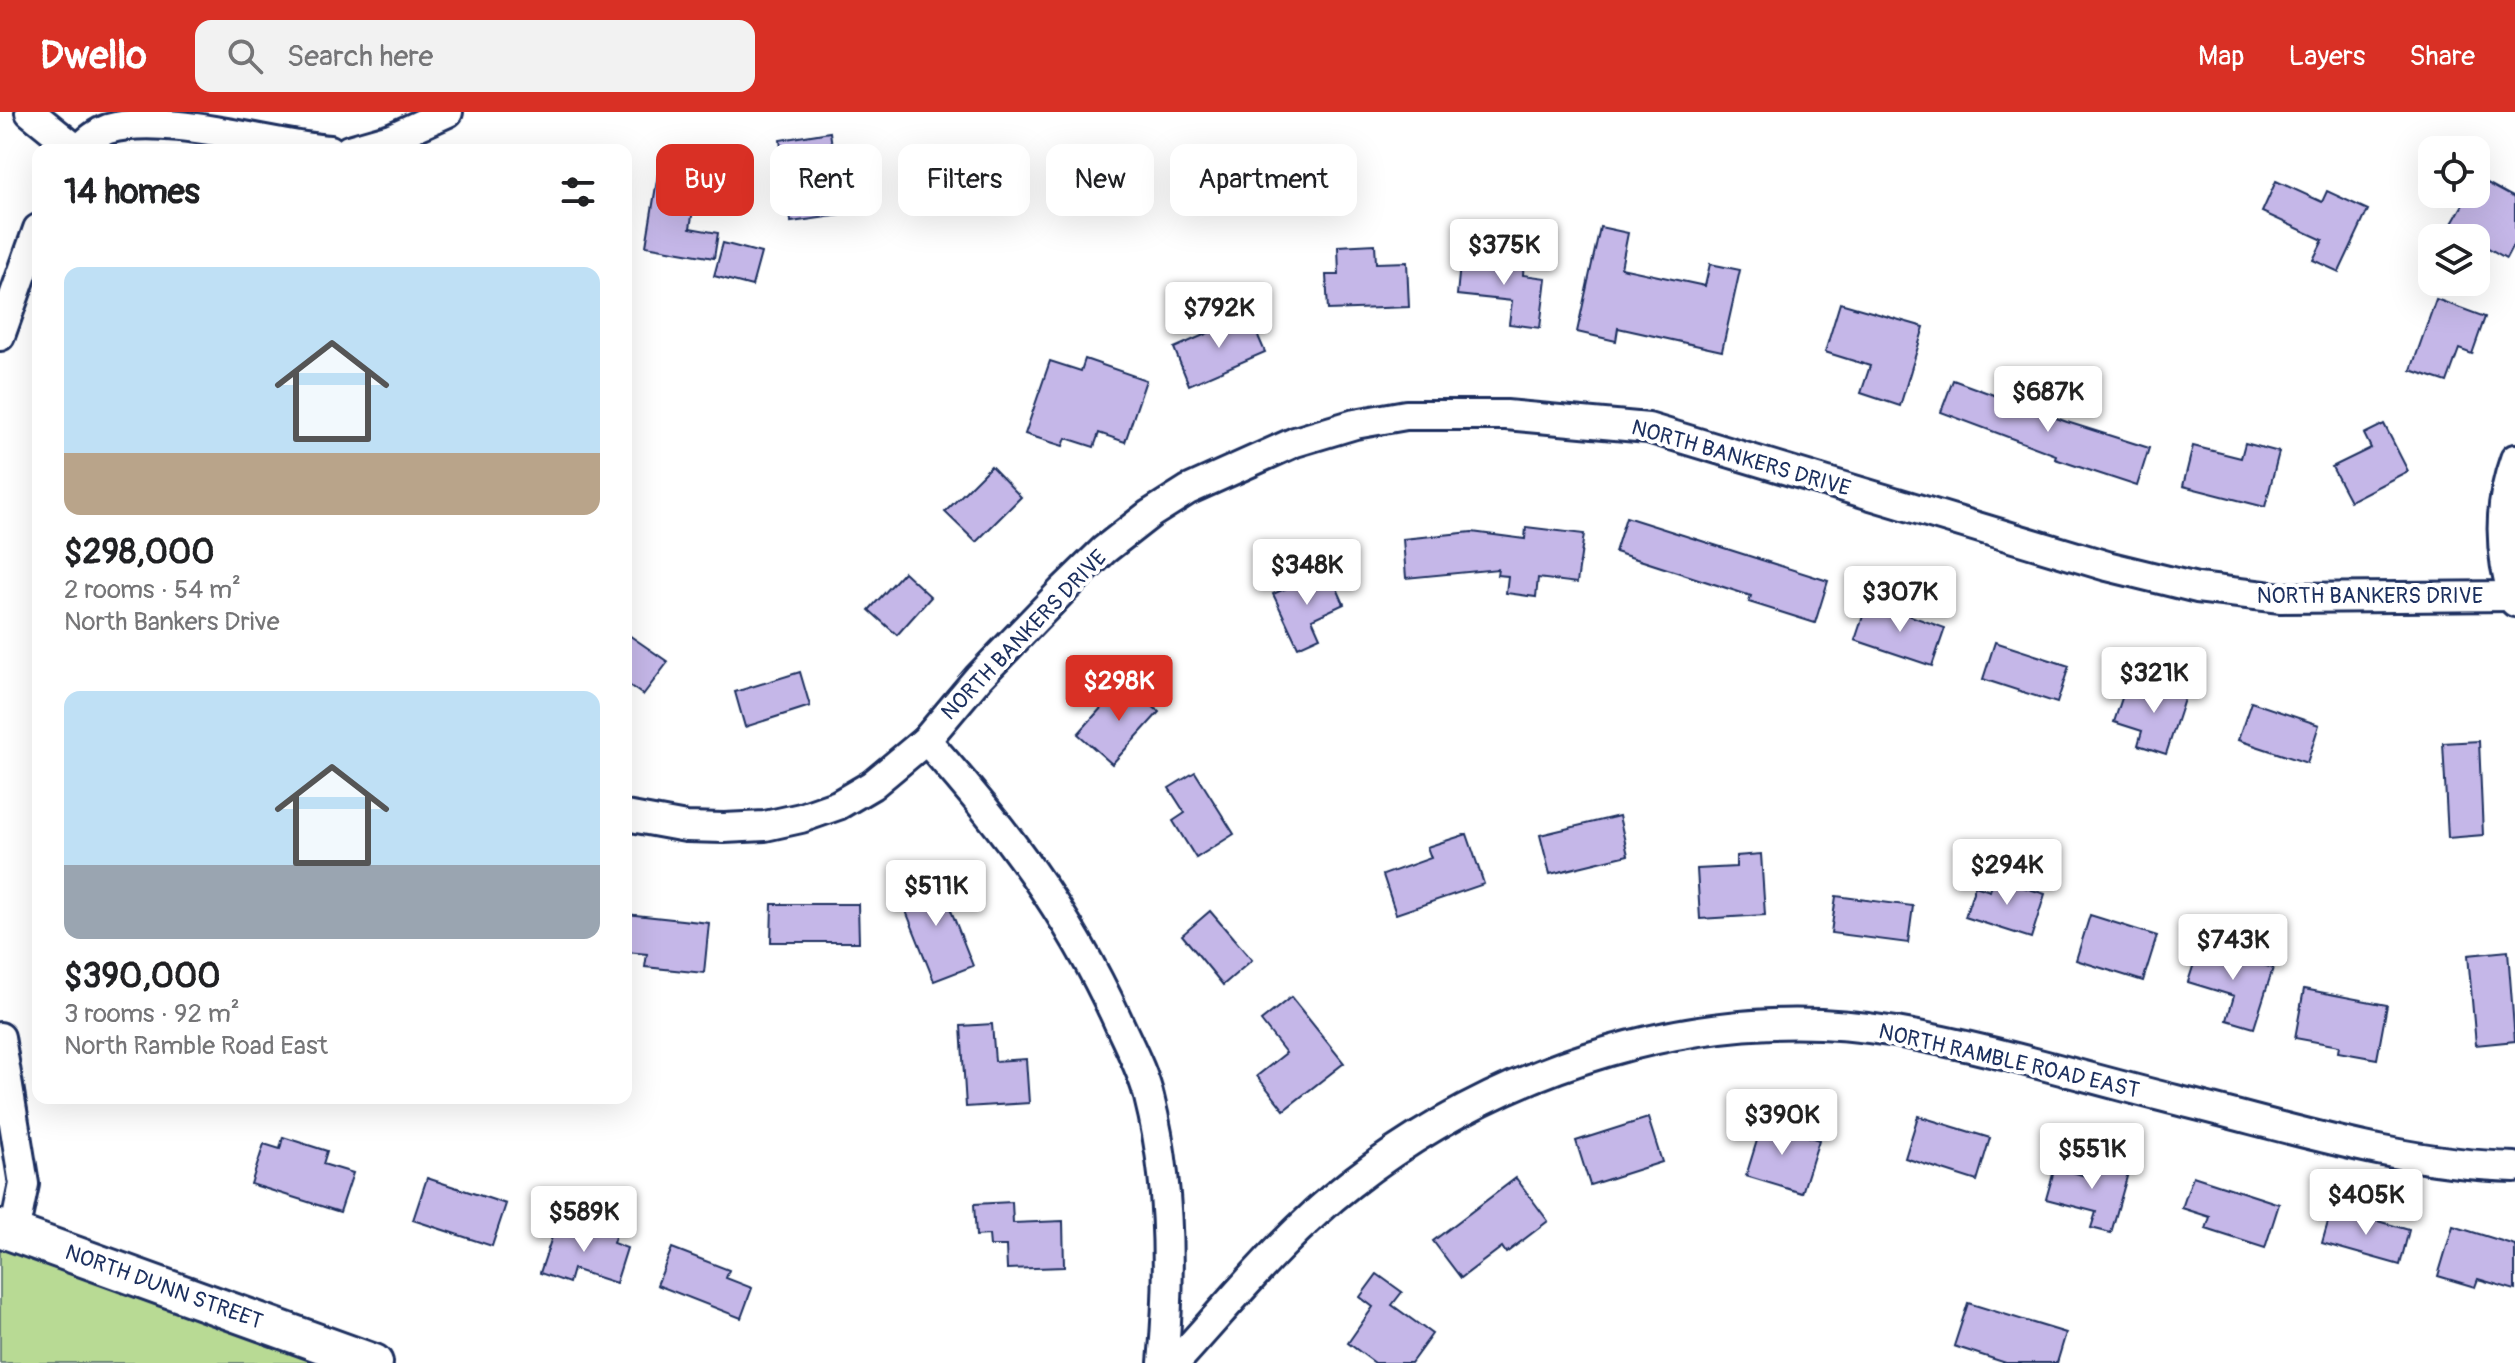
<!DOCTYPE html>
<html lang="en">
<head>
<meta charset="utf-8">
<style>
  :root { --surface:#fff; --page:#f2f2f2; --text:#202124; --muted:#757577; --accent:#d93025 }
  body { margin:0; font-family:Pangolin,sans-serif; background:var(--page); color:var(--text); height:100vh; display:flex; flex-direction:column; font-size:30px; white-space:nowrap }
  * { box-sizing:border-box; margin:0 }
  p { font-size:26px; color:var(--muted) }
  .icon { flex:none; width:44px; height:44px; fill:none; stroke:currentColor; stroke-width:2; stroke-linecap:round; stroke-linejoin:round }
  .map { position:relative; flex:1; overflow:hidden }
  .sheet { position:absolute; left:32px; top:32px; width:600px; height:960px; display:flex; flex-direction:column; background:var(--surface); border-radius:16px; box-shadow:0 8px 32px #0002 }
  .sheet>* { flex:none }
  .hud { position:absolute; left:656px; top:32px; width:760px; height:72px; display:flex; gap:16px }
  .fabs { position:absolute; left:2418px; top:24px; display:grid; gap:16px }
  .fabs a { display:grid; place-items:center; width:72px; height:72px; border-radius:16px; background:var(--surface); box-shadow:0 8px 32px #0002; font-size:40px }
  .price { position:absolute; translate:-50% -68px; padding:0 18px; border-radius:8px; background:#fff; color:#222; font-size:26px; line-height:52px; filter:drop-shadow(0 2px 4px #0008) }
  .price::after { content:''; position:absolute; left:50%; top:48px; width:24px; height:18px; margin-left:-12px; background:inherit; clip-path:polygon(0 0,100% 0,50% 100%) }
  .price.selected { background:var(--accent); color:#fff }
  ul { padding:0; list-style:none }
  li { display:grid; align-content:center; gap:16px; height:424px; padding:0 32px }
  li span { display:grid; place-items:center; height:248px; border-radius:16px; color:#555 }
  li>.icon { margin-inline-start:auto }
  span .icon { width:144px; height:144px; fill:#fffc; stroke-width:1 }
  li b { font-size:34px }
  h2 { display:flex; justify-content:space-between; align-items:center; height:96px; padding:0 32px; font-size:34px }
  .pill { padding:0 28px; border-radius:16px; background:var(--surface); box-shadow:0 8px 32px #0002; font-size:28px; line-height:72px }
  .pill.selected { background:var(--accent); color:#fff }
  header { display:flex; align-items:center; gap:48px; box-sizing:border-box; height:112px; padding:0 40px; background:var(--accent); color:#fff }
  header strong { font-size:38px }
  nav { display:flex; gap:44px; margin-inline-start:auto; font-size:28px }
  .search { width:560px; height:72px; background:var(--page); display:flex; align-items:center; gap:20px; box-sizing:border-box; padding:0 28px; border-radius:16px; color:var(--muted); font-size:30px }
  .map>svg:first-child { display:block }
  .green { fill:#b8da94; stroke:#6a8479; stroke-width:2 }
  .building { fill:#c5b7e8; stroke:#1b2f5e; stroke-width:2 }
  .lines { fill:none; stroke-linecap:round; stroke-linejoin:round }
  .minor-casing { stroke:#1b2f5e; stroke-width:34 }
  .tertiary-casing { stroke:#1b2f5e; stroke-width:42 }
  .minor { stroke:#fff; stroke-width:28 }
  .tertiary { stroke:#fff; stroke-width:36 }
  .labels { text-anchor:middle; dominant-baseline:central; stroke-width:8; stroke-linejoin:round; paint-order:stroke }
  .street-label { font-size:22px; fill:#1b2f5e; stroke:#fff }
</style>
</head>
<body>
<header>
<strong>Dwello</strong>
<div class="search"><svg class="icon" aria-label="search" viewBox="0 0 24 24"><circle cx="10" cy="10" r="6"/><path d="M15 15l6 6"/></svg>Search here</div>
<nav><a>Map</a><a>Layers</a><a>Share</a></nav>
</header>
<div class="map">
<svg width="2515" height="1251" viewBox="0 0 2515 1251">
  <rect width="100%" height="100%" fill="#fff"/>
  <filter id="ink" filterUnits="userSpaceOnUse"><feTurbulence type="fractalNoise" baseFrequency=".0125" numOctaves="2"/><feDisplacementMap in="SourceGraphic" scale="16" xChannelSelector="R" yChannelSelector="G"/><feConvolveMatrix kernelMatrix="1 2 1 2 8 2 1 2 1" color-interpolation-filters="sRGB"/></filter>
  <g filter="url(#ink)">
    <!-- green -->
    <polygon class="green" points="0,1115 375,1251 0,1251"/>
    <!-- building -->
    <g class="building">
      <polygon points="830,20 842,103 791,110 780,28"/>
      <polygon points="660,50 700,57 690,116 718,121 714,146 646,134"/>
      <polygon points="2478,66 2515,86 2515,129 2506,146 2476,129 2476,126 2450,115 2469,82 2476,82"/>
      <polygon points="2276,69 2322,90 2327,79 2368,98 2339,160 2313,148 2323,128 2262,100"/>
      <polygon points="1600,115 1628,121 1621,156 1705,174 1710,152 1740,158 1722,239 1618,216 1616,229 1577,220"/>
      <polygon points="723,131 761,141 752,174 714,164"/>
      <polygon points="1375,132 1376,151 1407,150 1409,195 1328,198 1326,163 1339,163 1338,134"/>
      <polygon points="1461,142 1524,149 1523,163 1546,166 1540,216 1509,212 1512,189 1457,183"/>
      <polygon points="2436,187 2485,205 2472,242 2459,237 2447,270 2411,258"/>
      <polygon points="1840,191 1924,215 1900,294 1861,281 1870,254 1825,240"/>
      <polygon points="1249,203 1265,240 1189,273 1174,236"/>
      <polygon points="1085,247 1146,268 1125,330 1099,321 1094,335 1066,326 1063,334 1025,322 1050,249 1081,259"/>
      <polygon points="1953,268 2067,310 2149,336 2137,374 2055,347 2056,343 1941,300"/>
      <polygon points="2384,312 2408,359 2350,389 2332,355 2371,336 2364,322"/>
      <polygon points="2245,331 2279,340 2265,395 2183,374 2193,334 2241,346"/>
      <polygon points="991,354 1021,385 976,430 945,400"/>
      <polygon points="1626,405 1828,469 1815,511 1749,490 1751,484 1615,440"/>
      <polygon points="1526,415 1584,422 1577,471 1538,466 1536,485 1506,481 1508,464 1497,463 1498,457 1406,466 1403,427 1472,420 1525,427"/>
      <polygon points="904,460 931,485 897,523 869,498"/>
      <polygon points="1332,465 1344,492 1312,507 1320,525 1298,535 1273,482 1307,467 1310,475"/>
      <polygon points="1868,489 1945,516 1932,554 1855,528"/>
      <polygon points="626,521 668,550 643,583 626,571"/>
      <polygon points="1995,530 2069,554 2057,591 1983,567"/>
      <polygon points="800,560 810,594 745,615 735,580"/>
      <polygon points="2161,566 2188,575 2166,642 2138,633 2142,619 2114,610 2124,580 2153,589"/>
      <polygon points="1125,569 1159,600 1112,652 1078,622"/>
      <polygon points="2251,590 2319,613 2307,651 2238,628"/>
      <polygon points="2479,629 2483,723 2448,726 2443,631"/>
      <polygon points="1195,660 1234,722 1196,746 1173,709 1185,701 1169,676"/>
      <polygon points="1619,704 1628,743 1550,762 1540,723"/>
      <polygon points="1467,722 1484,772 1396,802 1383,763 1431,746 1427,735"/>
      <polygon points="1761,742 1765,803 1700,807 1697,757 1736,755 1736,744"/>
      <polygon points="937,763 973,854 934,869 898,779"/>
      <polygon points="1994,766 2045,782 2031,826 1965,805 1975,774 1990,779"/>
      <polygon points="1836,784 1913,794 1908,831 1831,821"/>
      <polygon points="772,792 858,792 859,830 771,830"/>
      <polygon points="1210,799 1252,848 1223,873 1182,823"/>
      <polygon points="626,802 709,811 704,861 645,855 647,842 626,840"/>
      <polygon points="2090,803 2157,824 2143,869 2076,848"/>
      <polygon points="2200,833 2273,856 2254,916 2227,908 2234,884 2188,870"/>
      <polygon points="2508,839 2515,929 2476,933 2468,843"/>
      <polygon points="2304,877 2387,893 2377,947 2338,940 2339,934 2295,926"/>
      <polygon points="1291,885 1344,951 1284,998 1257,964 1286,941 1261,909"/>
      <polygon points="992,912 995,949 1026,947 1029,991 966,995 961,914"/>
      <polygon points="1918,1004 1990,1026 1977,1069 1905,1046"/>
      <polygon points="1648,1006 1662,1050 1590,1073 1576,1029"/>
      <polygon points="1763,1009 1819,1028 1802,1081 1746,1064"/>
      <polygon points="283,1025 327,1039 323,1052 353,1061 340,1100 251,1072 264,1032 280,1037"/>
      <polygon points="2095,1044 2130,1054 2111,1121 2091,1116 2096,1100 2046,1087 2055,1055 2089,1065"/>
      <polygon points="2193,1064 2279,1092 2265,1136 2206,1117 2210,1105 2182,1096"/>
      <polygon points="427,1066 506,1092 492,1134 413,1108"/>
      <polygon points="1516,1066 1548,1109 1506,1141 1502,1135 1461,1166 1433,1129"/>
      <polygon points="1012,1090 1013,1111 1063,1109 1064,1155 1007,1157 1006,1134 990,1134 989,1123 976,1124 974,1092"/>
      <polygon points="2332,1096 2409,1118 2400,1153 2322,1131"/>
      <polygon points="589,1110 617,1119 613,1131 627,1136 616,1171 573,1157 569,1171 540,1161 556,1113 585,1123"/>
      <polygon points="2453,1114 2515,1133 2515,1178 2478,1167 2475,1175 2438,1164"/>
      <polygon points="672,1136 729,1158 726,1166 752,1176 741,1206 657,1173"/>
      <polygon points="1377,1162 1402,1180 1392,1193 1432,1222 1411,1251 1375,1251 1348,1231 1373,1195 1360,1185"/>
      <polygon points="1968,1191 2066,1221 2057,1251 2006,1251 1954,1234"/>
    </g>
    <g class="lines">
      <!-- minor casing -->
      <g class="minor-casing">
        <g id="minor">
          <polyline points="30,0 77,38"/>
          <path d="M78,38C87,30 96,21 108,17C165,0 269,33 330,38"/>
          <polyline points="349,38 391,26 448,0"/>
          <polyline points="0,224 38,117"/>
          <path d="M2515,347C2498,394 2499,442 2515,490"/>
          <path d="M926,628C1004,715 1068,800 1117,907C1128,932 1143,959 1149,985C1171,1071 1171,1164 1163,1251"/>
          <polyline points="626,704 686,715 724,716 765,714 801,706 838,693 872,673 926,628 979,565 1062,479 1104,438 1150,402 1188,378 1295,330 1355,312 1406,303 1506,303 1648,316 2107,454 2197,476 2281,486 2513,484"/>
          <polyline points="0,925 24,1072 14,1121"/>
          <path d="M1175,1251C1231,1190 1284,1123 1350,1072C1501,954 1705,887 1896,920C1990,936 2083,965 2176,988C2288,1015 2398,1052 2515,1055"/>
        </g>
      </g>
      <!-- tertiary casing -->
      <g class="tertiary-casing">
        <polyline id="tertiary" points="0,1116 374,1251"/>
      </g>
      <!-- minor -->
      <use href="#minor" class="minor"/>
      <!-- tertiary -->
      <use href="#tertiary" class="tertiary"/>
    </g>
  </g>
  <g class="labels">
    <!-- street labels -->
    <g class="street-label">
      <text transform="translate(1741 346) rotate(16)">NORTH BANKERS DRIVE</text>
      <text x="2370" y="484">NORTH BANKERS DRIVE</text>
      <text transform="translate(1024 523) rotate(-46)">NORTH BANKERS DRIVE</text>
      <text transform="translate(2009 949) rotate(13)">NORTH RAMBLE ROAD EAST</text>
      <text transform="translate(164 1175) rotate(20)">NORTH DUNN STREET</text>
    </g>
  </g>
</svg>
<div class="fabs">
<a><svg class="icon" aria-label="locate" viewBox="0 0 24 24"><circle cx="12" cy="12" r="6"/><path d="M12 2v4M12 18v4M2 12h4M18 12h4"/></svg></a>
<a><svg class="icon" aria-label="layers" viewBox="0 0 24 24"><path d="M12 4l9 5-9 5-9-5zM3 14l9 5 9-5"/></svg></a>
</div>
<b class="price" style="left:1504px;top:175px">$375K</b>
<b class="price" style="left:1219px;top:238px">$792K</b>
<b class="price" style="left:2048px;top:322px">$687K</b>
<b class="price" style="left:1307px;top:495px">$348K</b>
<b class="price" style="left:1900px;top:522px">$307K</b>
<b class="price" style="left:2154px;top:603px">$321K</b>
<b class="price selected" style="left:1119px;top:611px">$298K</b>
<b class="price" style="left:2007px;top:795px">$294K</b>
<b class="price" style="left:936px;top:816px">$511K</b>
<b class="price" style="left:2233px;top:870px">$743K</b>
<b class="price" style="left:1782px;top:1045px">$390K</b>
<b class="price" style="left:2092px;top:1079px">$551K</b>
<b class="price" style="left:2366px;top:1125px">$405K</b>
<b class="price" style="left:584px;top:1142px">$589K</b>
<div class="hud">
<a class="pill selected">Buy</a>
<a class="pill">Rent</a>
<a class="pill">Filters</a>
<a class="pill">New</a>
<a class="pill">Apartment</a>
</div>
<section class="sheet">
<h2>14 homes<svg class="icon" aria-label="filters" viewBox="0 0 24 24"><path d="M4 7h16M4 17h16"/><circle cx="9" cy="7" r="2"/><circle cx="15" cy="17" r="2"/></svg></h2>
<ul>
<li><span style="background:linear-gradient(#bfe0f5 75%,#b9a48a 0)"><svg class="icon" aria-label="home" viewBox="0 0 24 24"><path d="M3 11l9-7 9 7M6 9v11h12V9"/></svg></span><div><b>$298,000</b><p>2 rooms · 54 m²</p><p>North Bankers Drive</p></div></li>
<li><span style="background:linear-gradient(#bfe0f5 70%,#9aa5b1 0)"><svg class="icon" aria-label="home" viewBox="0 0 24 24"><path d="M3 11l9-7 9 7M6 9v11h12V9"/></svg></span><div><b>$390,000</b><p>3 rooms · 92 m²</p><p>North Ramble Road East</p></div></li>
</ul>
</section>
</div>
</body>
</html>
